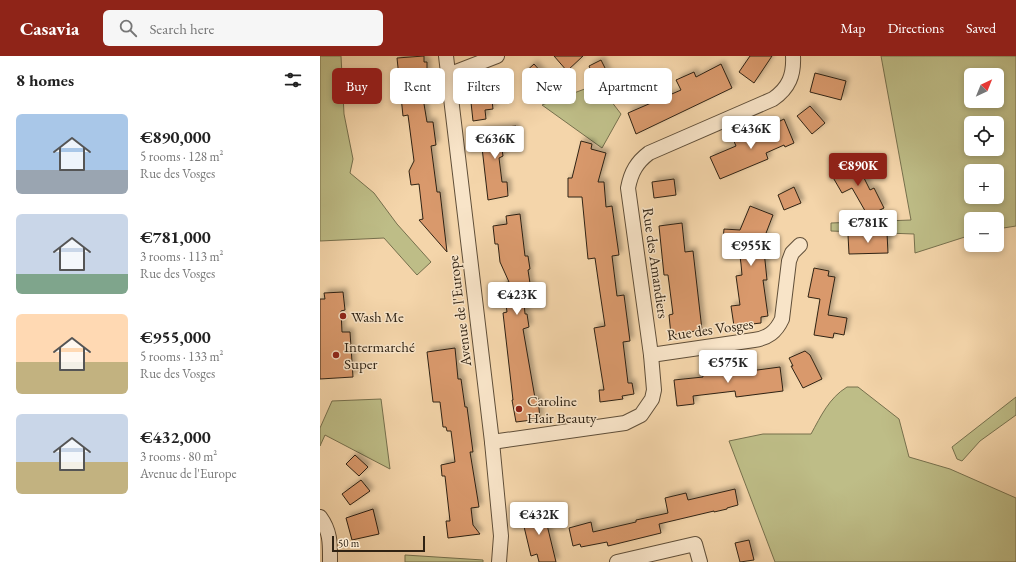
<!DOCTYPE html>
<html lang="en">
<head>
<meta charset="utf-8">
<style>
  :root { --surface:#fff; --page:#f6f6f6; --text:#222; --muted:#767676; --accent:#8f2418 }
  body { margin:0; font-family:"EB Garamond",serif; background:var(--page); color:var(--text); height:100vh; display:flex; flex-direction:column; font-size:15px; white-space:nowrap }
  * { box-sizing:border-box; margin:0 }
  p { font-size:13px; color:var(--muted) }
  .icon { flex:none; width:22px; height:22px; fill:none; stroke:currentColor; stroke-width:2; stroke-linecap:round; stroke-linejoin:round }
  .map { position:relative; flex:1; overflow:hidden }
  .side { display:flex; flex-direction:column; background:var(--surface); width:320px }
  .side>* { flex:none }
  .guide { position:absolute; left:12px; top:12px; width:380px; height:36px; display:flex; gap:8px }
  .needle { width:26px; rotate:43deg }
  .controls { position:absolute; left:644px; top:12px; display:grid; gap:8px }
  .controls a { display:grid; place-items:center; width:40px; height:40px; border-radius:6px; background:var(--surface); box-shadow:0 2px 6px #0003; font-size:20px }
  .scale { position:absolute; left:12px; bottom:10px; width:93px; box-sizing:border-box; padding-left:4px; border:2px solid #2f2213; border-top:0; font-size:11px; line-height:14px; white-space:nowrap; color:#2f2213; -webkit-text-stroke:3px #f8e4c8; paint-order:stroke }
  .price { position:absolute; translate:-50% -34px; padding:0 9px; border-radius:4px; background:#fff; color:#222; font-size:13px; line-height:26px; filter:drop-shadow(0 1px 2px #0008) }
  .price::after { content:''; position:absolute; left:50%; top:24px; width:12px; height:9px; margin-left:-6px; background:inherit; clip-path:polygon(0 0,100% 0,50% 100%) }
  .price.active { background:var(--accent); color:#fff }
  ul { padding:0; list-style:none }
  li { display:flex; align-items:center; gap:12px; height:100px; padding:0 16px }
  li span { display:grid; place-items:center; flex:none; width:112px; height:80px; border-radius:6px; color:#555 }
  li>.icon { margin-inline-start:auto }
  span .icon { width:48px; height:48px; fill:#fffc; stroke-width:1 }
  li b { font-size:17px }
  h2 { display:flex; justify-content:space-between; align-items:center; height:48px; padding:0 16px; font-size:17px }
  .tag { padding:0 14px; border-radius:6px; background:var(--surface); box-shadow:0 2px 6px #0003; font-size:14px; line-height:36px }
  .tag.active { background:var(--accent); color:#fff }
  header { display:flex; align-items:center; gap:24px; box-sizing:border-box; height:56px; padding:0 20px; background:var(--accent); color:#fff }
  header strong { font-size:19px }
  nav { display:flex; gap:22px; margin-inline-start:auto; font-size:14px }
  .search { width:280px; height:36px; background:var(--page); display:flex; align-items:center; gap:10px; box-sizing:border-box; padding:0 14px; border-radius:6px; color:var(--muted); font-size:15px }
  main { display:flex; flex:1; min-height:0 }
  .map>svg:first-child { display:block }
  .green { fill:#bebd87; stroke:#76704d; fill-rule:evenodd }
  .building { fill:#d9996c; stroke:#2f2213; filter:url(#shadow) }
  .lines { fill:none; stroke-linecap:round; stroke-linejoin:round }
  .minor-casing { stroke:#604f39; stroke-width:16 }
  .minor { stroke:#f8e4c8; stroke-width:14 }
  .poi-dot { fill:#8f2418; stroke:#f8e4c8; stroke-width:1.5 }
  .labels { text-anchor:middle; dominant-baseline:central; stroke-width:3; stroke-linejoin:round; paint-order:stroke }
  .street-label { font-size:15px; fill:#2f2213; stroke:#f8e4c8 }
  .poi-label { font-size:15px; fill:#2f2213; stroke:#f8e4c8; text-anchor:start }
</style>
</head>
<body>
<header>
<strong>Casavia</strong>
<div class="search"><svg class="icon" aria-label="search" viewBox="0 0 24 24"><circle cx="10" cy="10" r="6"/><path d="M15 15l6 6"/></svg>Search here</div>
<nav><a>Map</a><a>Directions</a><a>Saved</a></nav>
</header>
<main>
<section class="side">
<h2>8 homes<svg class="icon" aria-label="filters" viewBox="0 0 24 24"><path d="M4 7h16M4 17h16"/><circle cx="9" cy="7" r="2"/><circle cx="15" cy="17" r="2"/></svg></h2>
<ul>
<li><span style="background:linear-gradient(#a9c7e8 70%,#9aa5b1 0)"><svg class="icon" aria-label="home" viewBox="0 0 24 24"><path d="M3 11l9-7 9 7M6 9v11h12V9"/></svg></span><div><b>€890,000</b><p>5 rooms · 128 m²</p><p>Rue des Vosges</p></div></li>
<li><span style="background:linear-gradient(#c9d6e8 75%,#7fa58c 0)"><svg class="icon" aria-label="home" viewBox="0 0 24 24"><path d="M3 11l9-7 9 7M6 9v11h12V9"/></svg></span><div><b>€781,000</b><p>3 rooms · 113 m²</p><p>Rue des Vosges</p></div></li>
<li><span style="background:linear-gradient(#ffd9b3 60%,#c2b280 0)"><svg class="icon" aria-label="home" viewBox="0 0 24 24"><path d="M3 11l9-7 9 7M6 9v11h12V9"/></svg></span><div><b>€955,000</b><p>5 rooms · 133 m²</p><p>Rue des Vosges</p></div></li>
<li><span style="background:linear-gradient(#c9d6e8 60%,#c2b280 0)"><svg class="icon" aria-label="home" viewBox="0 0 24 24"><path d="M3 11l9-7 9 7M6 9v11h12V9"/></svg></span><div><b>€432,000</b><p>3 rooms · 80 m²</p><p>Avenue de l'Europe</p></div></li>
</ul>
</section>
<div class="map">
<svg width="696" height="506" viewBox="0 0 696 506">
  <defs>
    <filter id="shadow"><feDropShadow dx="3.5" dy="-3.5" stdDeviation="2" flood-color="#0004"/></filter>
  </defs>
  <rect width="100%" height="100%" fill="#f4d5aa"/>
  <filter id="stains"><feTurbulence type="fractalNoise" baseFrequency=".005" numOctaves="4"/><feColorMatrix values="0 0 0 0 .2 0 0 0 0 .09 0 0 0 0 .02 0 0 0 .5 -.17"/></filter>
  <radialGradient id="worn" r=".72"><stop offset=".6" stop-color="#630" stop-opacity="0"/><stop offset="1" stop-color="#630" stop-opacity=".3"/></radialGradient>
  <!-- green -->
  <g class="green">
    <polygon points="0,0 21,0 24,58 33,103 30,117 54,137 77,168 111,206 97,219 64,182 0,185"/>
    <path d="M561,0H696V170L677,173V163H651V179L595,197L594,178L511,175V167L591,164ZM651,19H677V45H651ZM651,67H677V93H651ZM651,115H677V141H651Z"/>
    <polygon points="278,28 301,58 282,92 222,49"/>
    <path d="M527,331H538L579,363L589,401L630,413L696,442V506H455L409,385L443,378H491C501,360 509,342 527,331Z"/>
    <polygon points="696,341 696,359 660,385 642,405 637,403 632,391"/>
    <polygon points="61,343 70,413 5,379 0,390 0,372 12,345"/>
    <polygon points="85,499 163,504 163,506 85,506"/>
  </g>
  <!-- building -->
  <g class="building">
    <polygon points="104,0 104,6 107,6 107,21 93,22 97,43 103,42 107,66 113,66 116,89 111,90 117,136 120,136 127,196 99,164 103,163 99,128 91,129 89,115 94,105 88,59 83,60 77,2"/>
    <polygon points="234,0 263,0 247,15"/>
    <polygon points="430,0 452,0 434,27 419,16"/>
    <polygon points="281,4 290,22 277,28 269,10"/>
    <polygon points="214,8 229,25 216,33 203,18"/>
    <polygon points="401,8 412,32 316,78 308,57 361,34 356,24 374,16 376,21"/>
    <polygon points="495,17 526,25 521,44 490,36"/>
    <polygon points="180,25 181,35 171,36 173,53 165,54 166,63 153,65 150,37 161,35 160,28"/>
    <polygon points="490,50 505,67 492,78 477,60"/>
    <polygon points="464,63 474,87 465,91 464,89 446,97 448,103 400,123 390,101 416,90 413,83 435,73 437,79 457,70 456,67"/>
    <polygon points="196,70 196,80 180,80 183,100 179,102 182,126 187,126 188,140 168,144 160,74"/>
    <polygon points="261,85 272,88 271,93 286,97 278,126 284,126 286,151 292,150 299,199 292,200 297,240 304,239 310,285 303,286 308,327 312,327 314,338 302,340 303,343 280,346 279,334 284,334 274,272 285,270 279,230 275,202 268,203 262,141 248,141 248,122 252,122"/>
    <polygon points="535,104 550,134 554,132 564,152 548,160 532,132 522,137 511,118"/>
    <polygon points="354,123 356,139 334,142 332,126"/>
    <polygon points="474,131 481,147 464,154 458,139"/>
    <polygon points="430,150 453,159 443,185 447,224 443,224 448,260 441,261 441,267 414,270 411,250 420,249 416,220 422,219 421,208 418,185 403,184 404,173 420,174"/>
    <polygon points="200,158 205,200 208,200 210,213 208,214 211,234 203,235 205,258 207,258 209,271 203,273 215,342 218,342 220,363 196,366 192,344 193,344 183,257 187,256 183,227 189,226 180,206 178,188 175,188 173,170 187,168 186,160"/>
    <polygon points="362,167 365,196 373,195 382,274 351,279 349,259 353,258 348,219 344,219 339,170"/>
    <polygon points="567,177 568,197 529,198 528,179"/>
    <polygon points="494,212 509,215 508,220 515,221 508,259 527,262 524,279 514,277 513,282 494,279 500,243 488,241"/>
    <polygon points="23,236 25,254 21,255 22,276 30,276 33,321 0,323 0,243 5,243 4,237"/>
    <polygon points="135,292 138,323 141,323 145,351 147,351 153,396 150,396 159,451 151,452 153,469 160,478 128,482 126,465 130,465 125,420 122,420 121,409 135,406 131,375 127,375 126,371 123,371 120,346 113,346 107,296"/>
    <polygon points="485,295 490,299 502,323 483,332 471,310 473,310 469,302"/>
    <polygon points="399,310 400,319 460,311 463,335 416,341 415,335 373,340 374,348 357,350 354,324 383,321 382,312"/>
    <polygon points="35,399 48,411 39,420 26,408"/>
    <polygon points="41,424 50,435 30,449 22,438"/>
    <polygon points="415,433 418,449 407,452 407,453 394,456 394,455 339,468 341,477 288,490 287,486 261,491 260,488 253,490 249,472 271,466 273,476 316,466 316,464 348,457 345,442 366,437 368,444"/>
    <polygon points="53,453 59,478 32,484 26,462"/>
    <polygon points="224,453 228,473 236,506 219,506 217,498 211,500 201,458"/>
    <polygon points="429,484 434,504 420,506 415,487"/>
  </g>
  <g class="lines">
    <!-- minor casing -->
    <g class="minor-casing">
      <g id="minor">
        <polyline points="126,0 172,386 181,480 179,506"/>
        <polyline points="128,19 177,0"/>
        <path d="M331,299L434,284C448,282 456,276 462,263L469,205L472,197L480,189"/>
        <path d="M172,386L305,367L321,359L332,343L334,334L331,299L308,132C311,116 317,106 329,97L453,43C469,32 474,19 473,0"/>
        <path d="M0,461C11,476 10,489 10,506"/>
        <polyline points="297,506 375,488 380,506"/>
      </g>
    </g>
    <!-- minor -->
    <use href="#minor" class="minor"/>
  </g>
  <!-- markers -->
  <g class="poi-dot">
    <circle cx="23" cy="260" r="4"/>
    <circle cx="16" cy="299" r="4"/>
    <circle cx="199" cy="353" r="4"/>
  </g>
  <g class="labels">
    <!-- street labels -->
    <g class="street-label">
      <text transform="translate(336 207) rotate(82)">Rue des Amandiers</text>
      <text transform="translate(139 255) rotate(-97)">Avenue de l'Europe</text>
      <text transform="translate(390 273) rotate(-8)">Rue des Vosges</text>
    </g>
    <!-- poi labels -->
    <g class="poi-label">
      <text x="31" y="260">Wash Me</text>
      <text x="24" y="290">Intermarché<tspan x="24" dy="17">Super</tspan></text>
      <text x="207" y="344">Caroline<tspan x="207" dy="17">Hair Beauty</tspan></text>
    </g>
  </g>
  <rect width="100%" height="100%" filter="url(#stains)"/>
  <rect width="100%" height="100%" fill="url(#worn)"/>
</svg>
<div class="controls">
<a><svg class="needle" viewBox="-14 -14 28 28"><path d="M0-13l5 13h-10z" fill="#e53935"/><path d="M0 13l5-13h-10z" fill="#767676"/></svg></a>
<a><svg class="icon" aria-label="locate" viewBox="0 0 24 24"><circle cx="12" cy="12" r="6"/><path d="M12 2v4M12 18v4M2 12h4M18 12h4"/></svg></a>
<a>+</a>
<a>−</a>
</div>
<div class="scale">50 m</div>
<b class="price" style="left:431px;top:94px">€436K</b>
<b class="price" style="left:175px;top:104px">€636K</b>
<b class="price active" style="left:538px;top:131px">€890K</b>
<b class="price" style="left:548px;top:188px">€781K</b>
<b class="price" style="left:431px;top:211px">€955K</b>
<b class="price" style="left:197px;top:260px">€423K</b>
<b class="price" style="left:408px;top:328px">€575K</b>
<b class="price" style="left:219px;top:480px">€432K</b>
<div class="guide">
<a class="tag active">Buy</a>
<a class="tag">Rent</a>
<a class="tag">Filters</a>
<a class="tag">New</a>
<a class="tag">Apartment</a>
</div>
</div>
</main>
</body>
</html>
